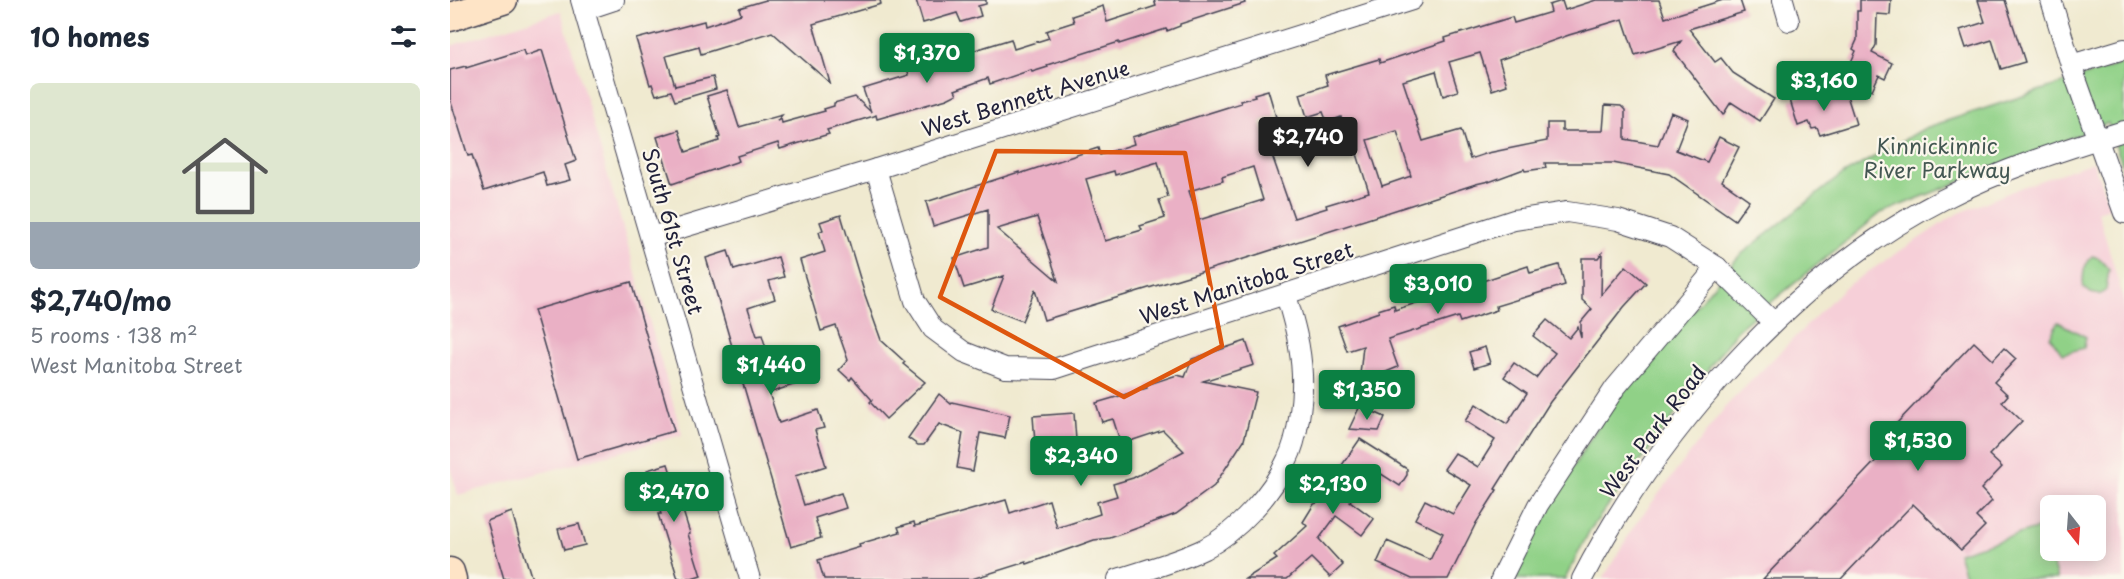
<!DOCTYPE html>
<html lang="en">
<head>
<meta charset="utf-8">
<style>
  :root { --surface:#fff; --page:#f6f6f7; --text:#1f2937; --muted:#747a83; --line:#e0e1e3; --accent:#0b8043 }
  body { margin:0; font-family:"Playpen Sans",sans-serif; background:var(--page); color:var(--text); height:100vh; display:flex; flex-direction:column; font-size:22px; white-space:nowrap }
  * { box-sizing:border-box; margin:0 }
  p { font-size:20px; color:var(--muted) }
  .icon { flex:none; width:33px; height:33px; fill:none; stroke:currentColor; stroke-width:2; stroke-linecap:round; stroke-linejoin:round }
  .map { position:relative; flex:1; overflow:hidden }
  .drawer { display:flex; flex-direction:column; background:var(--surface); width:450px }
  .drawer>* { flex:none }
  .needle { width:39px; rotate:163deg }
  .controls { position:absolute; left:1590px; top:495px; display:grid; gap:12px }
  .controls a { display:grid; place-items:center; width:66px; height:66px; border-radius:9px; background:var(--surface); box-shadow:0 3px 15px #0003; font-size:30px }
  .price { position:absolute; translate:-50% -51px; padding:0 14px; border-radius:6px; background:var(--accent); color:#fff; font-size:20px; line-height:39px; filter:drop-shadow(0 2px 3px #0008) }
  .price::after { content:''; position:absolute; left:50%; top:36px; width:18px; height:14px; margin-left:-9px; background:inherit; clip-path:polygon(0 0,100% 0,50% 100%) }
  .price.current { background:#222; color:#fff }
  ul { padding:0; list-style:none }
  li { display:grid; align-content:center; gap:12px; height:318px; padding:0 30px }
  li+li { border-top:2px solid var(--line) }
  li span { display:grid; place-items:center; height:186px; border-radius:9px; color:#555 }
  li>.icon { margin-inline-start:auto }
  span .icon { width:108px; height:108px; fill:#fffc; stroke-width:1 }
  li b { font-size:26px }
  h2 { display:flex; justify-content:space-between; align-items:center; height:72px; padding:0 30px; font-size:26px }
  main { display:flex; flex:1; min-height:0 }
  .map>svg:first-child { display:block }
  .built { fill:#f6cfd8; fill-rule:evenodd }
  .green { fill:#90d187; stroke:#597a61; stroke-width:1.5 }
  .building { fill:#eab0c5; fill-rule:evenodd }
  .lines { fill:none; stroke-linecap:round; stroke-linejoin:round }
  .minor-casing { stroke:#414051; stroke-width:22 }
  .secondary-casing { stroke:#414051; stroke-width:31 }
  .minor { stroke:#fff; stroke-width:20 }
  .secondary { stroke:#fee4c6; stroke-width:28 }
  .marked { fill:none; stroke:#de560e; stroke-width:4.5; stroke-linejoin:round }
  .labels { text-anchor:middle; dominant-baseline:central; stroke-width:4.5; stroke-linejoin:round; paint-order:stroke }
  .street-label { font-size:21px; fill:#22223b; stroke:#fbf7ec }
  .park-label { font-size:21px; fill:#435752; stroke:#fbf7ec }
</style>
</head>
<body>
<main>
<section class="drawer">
<h2>10 homes<svg class="icon" aria-label="filters" viewBox="0 0 24 24"><path d="M4 7h16M4 17h16"/><circle cx="9" cy="7" r="2"/><circle cx="15" cy="17" r="2"/></svg></h2>
<ul>
<li><span style="background:linear-gradient(#dfe7d0 75%,#9aa5b1 0)"><svg class="icon" aria-label="home" viewBox="0 0 24 24"><path d="M3 11l9-7 9 7M6 9v11h12V9"/></svg></span><div><b>$2,740/mo</b><p>5 rooms · 138 m²</p><p>West Manitoba Street</p></div></li>
</ul>
</section>
<div class="map">
<svg width="1674" height="579" viewBox="0 0 1674 579">
  <rect width="100%" height="100%" fill="#fbf7ec"/>
  <filter id="ink" filterUnits="userSpaceOnUse"><feTurbulence type="fractalNoise" baseFrequency=".0167" numOctaves="2"/><feDisplacementMap in="SourceGraphic" scale="12" xChannelSelector="R" yChannelSelector="G"/><feConvolveMatrix kernelMatrix="1 2 1 2 8 2 1 2 1" color-interpolation-filters="sRGB"/></filter>
  <filter id="wash" filterUnits="userSpaceOnUse"><feTurbulence type="fractalNoise" baseFrequency=".008" numOctaves="4" result="noise"/><feDisplacementMap in="SourceGraphic" scale="24" xChannelSelector="R" yChannelSelector="G"/><feGaussianBlur stdDeviation="1.35" result="paint"/><feColorMatrix in="noise" values="0 0 0 0 0 0 0 0 0 0 0 0 0 0 0 0 0 1.4 0 .05"/><feComposite in="paint" operator="in"/></filter>
  <g filter="url(#wash)">
    <rect width="100%" height="100%" fill="#f0ead0"/>
    <!-- built -->
    <g class="built">
      <polygon points="111,11 232,435 8,495 0,468 0,46"/>
      <path d="M1643,162L1660,208L1648,212L1674,301V579H1153L1184,526L1277,405L1395,287L1505,215L1572,187ZM1600,506H1646V550H1600Z"/>
    </g>
    <!-- green -->
    <g class="green">
      <polygon points="1674,63 1674,170 1658,123 1431,213 1287,330 1140,530 1115,579 1055,579 1159,408 1289,256 1390,176 1475,128"/>
      <path d="M1642,256L1649,258L1659,270L1656,290L1649,295L1641,293L1633,287C1633,274 1633,266 1642,256Z"/>
      <polygon points="1608,322 1636,337 1634,348 1612,354 1600,337"/>
      <polygon points="1592,527 1607,579 1516,579 1508,553"/>
    </g>
    <g id="blocks">
      <!-- building -->
      <g class="building">
        <polygon points="316,0 430,0 431,4 363,24 380,83 322,32 251,54 249,47 216,56 225,86 263,77 266,89 225,101 221,91 206,95 202,84 200,85 186,39 254,21 255,26 291,14 289,8"/>
        <polygon points="466,0 536,0 536,4 528,6 531,16 511,22 507,13 473,23"/>
        <polygon points="704,0 794,0 795,3 730,24 730,26 717,31 716,29 669,44 669,42 597,65 598,67 582,72 581,70 540,84 538,78 505,90 507,94 497,99 427,119 426,115 424,116 377,130 379,134 330,149 328,143 287,156 289,161 222,184 207,137 229,130 236,152 269,141 268,138 270,137 257,96 277,90 289,127 332,115 327,121 331,119 332,123 375,111 374,109 384,106 384,103 405,97 421,112 413,89 459,75 457,68 495,57 496,59 561,39 564,49 599,38 596,31 624,22 622,16 653,6 657,22 706,6"/>
        <path d="M1146,0H1209L1215,18L1273,0H1290L1294,12L1239,29L1265,62L1271,58L1283,73L1324,99L1310,121L1281,102L1273,115L1224,51L1231,41L1185,55L1173,19L1119,35L1049,60L1057,85L1042,90L1030,53L999,62L1008,91L993,96L986,71L953,81L973,141L1011,130L1020,159L1038,153L1097,141V123H1112V131H1153L1155,105L1171,106L1175,110V139L1208,145L1221,112L1238,119L1226,150L1257,162L1269,137L1289,147L1272,181L1299,200L1285,220L1219,174L1163,163H1095L1096,168L1075,171L1074,169L1039,182V181L1026,184L800,257L594,320L585,290L572,321L541,309L554,276L514,288L504,258L538,247V209L483,226L476,202L569,172V174L648,148L650,155L684,144L682,137L791,103L790,101L805,97L804,94L818,90L826,117L810,121L844,218L877,208L876,205L919,192L903,141L898,142L891,117L877,122L873,112L857,117L850,94L878,85L875,75L929,59L930,63L996,41L995,38L1062,17L1064,23L1101,12L1099,5L1112,1L1115,10ZM947,131L961,176L932,186L917,140ZM708,162L718,197L709,200L715,218L690,226L692,230L655,241L636,179L664,171L665,175ZM803,167L813,200L749,220L739,191L773,181L772,177ZM587,217L608,281L547,229Z"/>
        <polygon points="1410,0 1441,0 1440,15 1427,14 1426,45 1422,53 1442,63 1435,78 1429,75 1422,90 1398,79 1406,64 1401,62 1406,51 1403,49 1407,40 1407,11 1410,11"/>
        <polygon points="1528,0 1555,0 1575,62 1551,69 1542,40 1516,48 1510,30 1535,22"/>
        <polygon points="73,50 75,56 92,50 126,161 115,165 120,180 97,186 93,172 34,191 22,155 18,156 0,99 0,70 16,66 16,68"/>
        <polygon points="1395,89 1406,124 1370,135 1367,128 1362,129 1359,122 1348,126 1340,100 1359,94 1360,97 1369,94 1370,97"/>
        <polygon points="391,215 415,295 431,340 455,362 453,364 475,382 436,419 420,402 422,400 402,377 400,380 389,370 398,360 386,326 371,331 350,260 375,252 369,232 373,230 370,222"/>
        <polygon points="278,251 284,270 328,257 334,277 319,281 325,299 298,308 307,336 312,335 324,375 341,370 346,384 319,393 329,423 368,410 374,428 365,430 376,466 345,476 354,505 391,493 396,508 365,518 371,538 341,547 256,258"/>
        <polygon points="1152,253 1151,295 1176,266 1196,283 1174,307 1100,402 1045,489 1047,490 1026,523 998,579 962,579 927,563 937,541 980,560 993,533 965,519 975,500 1003,514 1021,485 994,469 1005,453 1028,467 1045,440 1015,421 1026,404 1057,424 1077,393 1054,377 1064,363 1086,378 1105,353 1083,336 1097,320 1119,338 1128,327 1131,338 1131,322 1142,309 1132,300 1132,258 1148,258"/>
        <polygon points="1109,265 1115,285 1046,306 1047,310 1010,322 1008,317 938,339 948,367 931,374 929,387 909,384 913,346 897,351 888,326 929,312 928,310 944,305 945,310 1078,266 1080,273"/>
        <polygon points="181,282 224,431 127,459 84,310"/>
        <polygon points="796,341 804,365 753,381 806,392 794,440 764,486 726,514 660,538 644,540 577,564 576,562 522,579 374,579 368,560 410,547 409,544 450,532 448,527 464,522 465,526 556,500 560,513 599,500 607,528 650,514 647,502 667,496 663,484 683,478 734,451 713,430 671,444 663,419 652,422 646,403 697,388 696,385 727,375 735,377 742,359"/>
        <polygon points="1524,342 1543,360 1554,348 1566,359 1544,382 1558,395 1552,402 1572,421 1539,455 1552,467 1531,489 1542,501 1526,517 1535,526 1511,550 1463,504 1391,579 1313,579 1436,450 1428,443"/>
        <polygon points="1035,347 1040,363 1024,368 1019,352"/>
        <polygon points="489,394 501,404 502,402 560,415 555,438 530,433 523,471 507,468 513,433 489,424 474,445 468,445 458,438"/>
        <polygon points="910,406 935,417 929,431 899,429"/>
        <polygon points="624,413 626,440 585,443 583,416"/>
        <polygon points="910,439 957,469 957,475 950,486 922,468 900,501 924,519 912,535 886,516 869,539 893,565 880,577 861,558 837,579 795,579 827,559 824,556 857,526 853,522 864,504 902,490 883,478"/>
        <polygon points="218,464 240,533 238,534 251,576 242,579 228,579 208,514 211,514 197,470"/>
        <polygon points="62,512 69,537 82,579 54,579 37,521"/>
        <polygon points="129,524 135,545 114,550 108,529"/>
      </g>
    </g>
  </g>
  <g filter="url(#ink)">
    <use href="#blocks" fill-opacity="0" stroke="#414051" stroke-width="1.5"/>
    <g class="lines">
      <!-- minor casing -->
      <g class="minor-casing">
        <g id="minor">
          <polyline points="131,0 300,579"/>
          <polyline points="1333,0 1339,21"/>
          <polyline points="1601,0 1621,65 1674,213"/>
          <polyline points="134,10 164,0"/>
          <polyline points="1621,65 1674,49"/>
          <polyline points="426,169 465,301 483,329 514,352 555,368 604,369 1064,220 1117,212 1168,220 1220,237 1267,267 1323,322"/>
          <polyline points="201,237 426,169 962,0"/>
          <path d="M668,579C696,570 727,562 754,549C787,532 822,494 837,460C848,439 853,399 852,375C851,347 844,322 836,295"/>
          <polyline points="1051,579 1088,505 1165,388 1267,267"/>
          <path d="M1132,579C1208,432 1343,276 1492,200C1550,170 1612,150 1674,131"/>
        </g>
      </g>
      <!-- secondary casing -->
      <g class="secondary-casing">
        <g id="secondary">
          <polyline points="0,17 53,0"/>
          <polyline points="0,572 2,579"/>
        </g>
      </g>
      <!-- minor -->
      <use href="#minor" class="minor"/>
      <!-- secondary -->
      <use href="#secondary" class="secondary"/>
    </g>
  </g>
  <!-- marked area -->
  <path class="marked" d="M546,151L735,153L772,346L674,397L490,297Z"/>
  <g class="labels">
    <!-- street labels -->
    <g class="street-label">
      <text transform="translate(575 97) rotate(-17)">West Bennett Avenue</text>
      <text transform="translate(224 231) rotate(74)">South 61st Street</text>
      <text transform="translate(796 282) rotate(-18)">West Manitoba Street</text>
      <text transform="translate(1202 431) rotate(-53)">West Park Road</text>
    </g>
    <!-- park labels -->
    <g class="park-label">
      <text x="1487" y="145">Kinnickinnic<tspan x="1487" dy="24">River Parkway</tspan></text>
    </g>
  </g>
</svg>
<div class="controls">
<a><svg class="needle" viewBox="-14 -14 28 28"><path d="M0-13l5 13h-10z" fill="#e53935"/><path d="M0 13l5-13h-10z" fill="#747a83"/></svg></a>
</div>
<b class="price" style="left:477px;top:84px">$1,370</b>
<b class="price" style="left:1374px;top:112px">$3,160</b>
<b class="price current" style="left:858px;top:168px">$2,740</b>
<b class="price" style="left:988px;top:315px">$3,010</b>
<b class="price" style="left:321px;top:396px">$1,440</b>
<b class="price" style="left:917px;top:421px">$1,350</b>
<b class="price" style="left:1468px;top:472px">$1,530</b>
<b class="price" style="left:631px;top:487px">$2,340</b>
<b class="price" style="left:883px;top:515px">$2,130</b>
<b class="price" style="left:224px;top:523px">$2,470</b>
</div>
</main>
</body>
</html>
